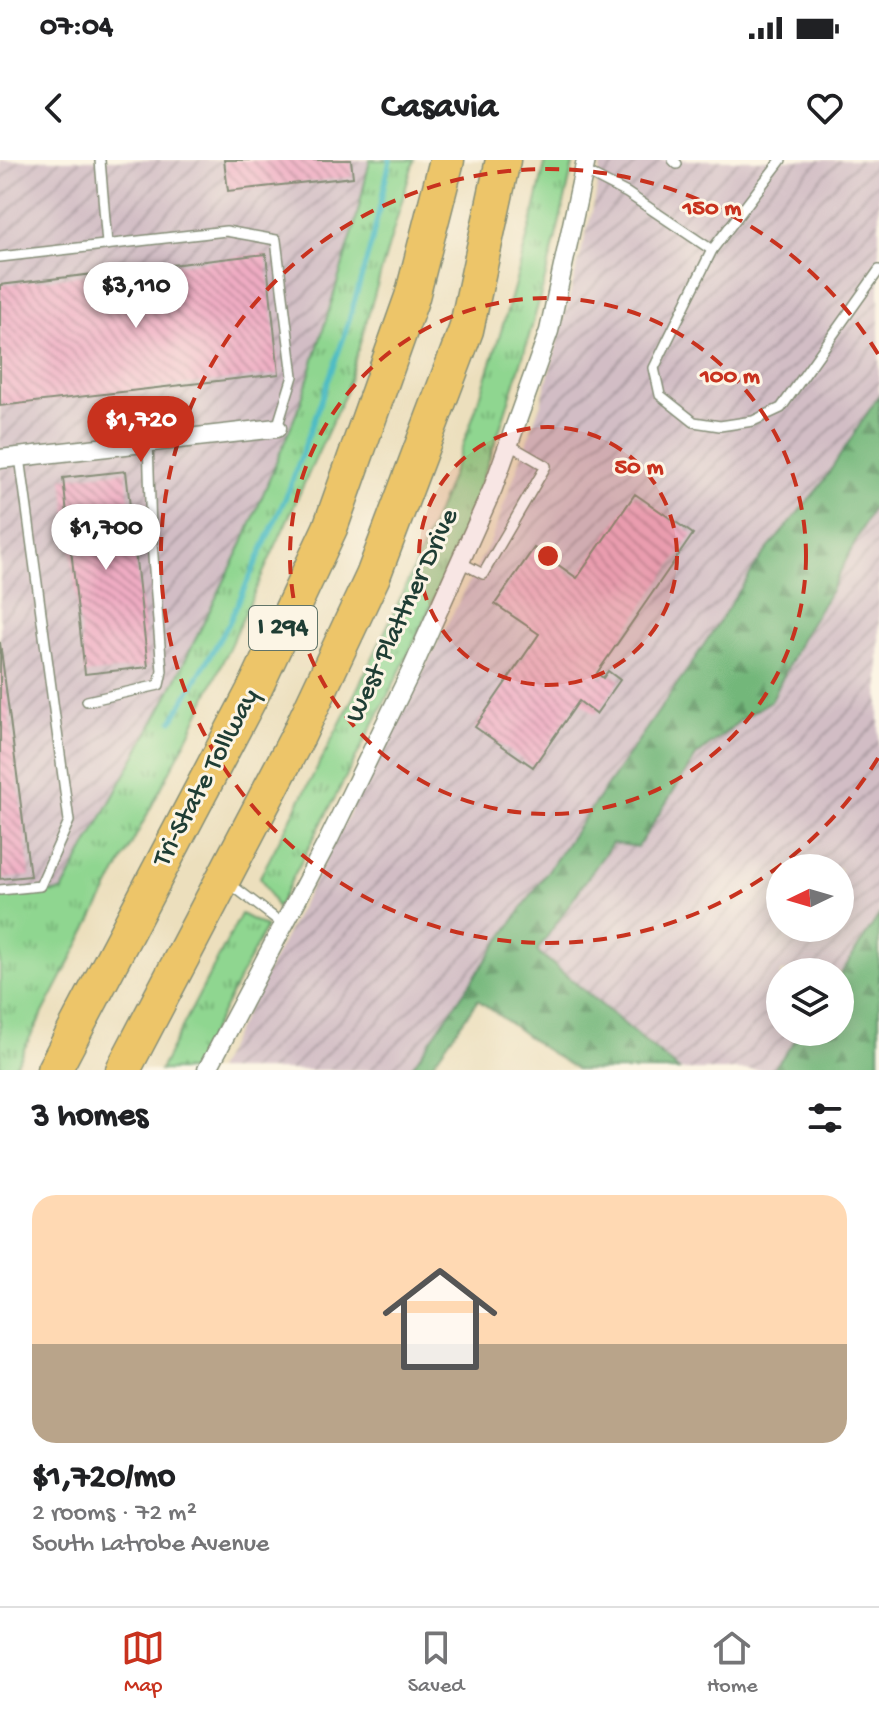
<!DOCTYPE html>
<html lang="en">
<head>
<meta charset="utf-8">
<style>
  :root { --surface:#fff; --page:#f6f6f6; --text:#202124; --muted:#757577; --line:#e0e0e0; --accent:#c8321e }
  body { margin:0; font-family:"Gochi Hand",sans-serif; background:var(--page); color:var(--text); height:100vh; display:flex; flex-direction:column; font-size:30px; white-space:nowrap }
  * { box-sizing:border-box; margin:0 }
  p { font-size:26px; color:var(--muted) }
  .icon { flex:none; width:44px; height:44px; fill:none; stroke:currentColor; stroke-width:2; stroke-linecap:round; stroke-linejoin:round }
  .map { position:relative; height:910px; overflow:hidden }
  .sheet { display:flex; flex-direction:column; background:var(--surface); flex:1 }
  .sheet>* { flex:none }
  .needle { width:52px; rotate:265deg }
  .buttons { position:absolute; left:766px; top:694px; display:grid; gap:16px }
  .buttons a { display:grid; place-items:center; width:88px; height:88px; border-radius:50%; background:var(--surface); box-shadow:0 4px 20px #0003; font-size:40px }
  .price { position:absolute; translate:-50% -68px; padding:0 18px; border-radius:28px; background:#fff; color:#222; font-size:26px; line-height:52px; filter:drop-shadow(0 2px 4px #0008) }
  .price::after { content:''; position:absolute; left:50%; top:48px; width:24px; height:18px; margin-left:-12px; background:inherit; clip-path:polygon(0 0,100% 0,50% 100%) }
  .price.on { background:var(--accent); color:#fff }
  ul { padding:0; list-style:none }
  li { display:grid; align-content:center; gap:16px; height:424px; padding:0 32px }
  li+li { border-top:2px solid var(--line) }
  li span { display:grid; place-items:center; height:248px; border-radius:24px; color:#555 }
  li>.icon { margin-inline-start:auto }
  span .icon { width:144px; height:144px; fill:#fffc; stroke-width:1 }
  li b { font-size:34px }
  h2 { display:flex; justify-content:space-between; align-items:center; height:96px; padding:0 32px; font-size:34px }
  .status { display:flex; justify-content:space-between; align-items:center; height:56px; padding:0 40px; background:var(--surface); direction:ltr }
  .status svg { height:22px; fill:currentColor }
  header { display:flex; justify-content:space-between; align-items:center; height:104px; padding:0 32px; background:var(--surface); font-size:36px; font-weight:700 }
  .tabs { display:flex; justify-content:space-around; align-items:center; height:112px; border-top:2px solid var(--line); background:var(--surface); font-size:22px; color:var(--muted) }
  .tabs a { display:grid; justify-items:center; gap:4px }
  .tabs .on { color:var(--accent) }
  .map>svg:first-child { display:block }
  .industrial { fill:url(#industrial-furrows); fill-rule:evenodd }
  .grass { fill:url(#grass-tufts); stroke:#578a62; stroke-width:2 }
  .forest { fill:url(#forest-firs); stroke:#497a57; stroke-width:2 }
  .lines { fill:none; stroke-linecap:round; stroke-linejoin:round }
  .stream { stroke:#4ebcc5; stroke-width:5 }
  .building { fill:url(#building-back-hatch) }
  .service-casing { stroke:#868e78; stroke-width:12 }
  .minor-casing { stroke:#868e78; stroke-width:21 }
  .motorway-casing { stroke:#868e78; stroke-width:37 }
  .service { stroke:#fff; stroke-width:9 }
  .minor { stroke:#fff; stroke-width:18 }
  .motorway { stroke:#edc569; stroke-width:34 }
  .ring { fill:none; stroke:#c8321e; stroke-width:4; stroke-dasharray:14 10 }
  .labels { text-anchor:middle; dominant-baseline:central; stroke-width:6; stroke-linejoin:round; paint-order:stroke }
  .shield { fill:#fcf5e5; stroke:#617469; stroke-width:2 }
  .shield-label { font-size:26px; font-weight:bold; fill:#1f3d34 }
  .street-label { font-size:28px; fill:#1f3d34; stroke:#fcf5e5 }
  .centre { fill:#c8321e; stroke:#fcf5e5; stroke-width:4 }
  .ring-label { font-size:24px; text-anchor:middle; font-weight:bold; fill:#c8321e; stroke:#fcf5e5; stroke-width:6; stroke-linejoin:round; paint-order:stroke }
</style>
</head>
<body>
<div class="status"><b>07:04</b><svg viewBox="0 0 49 12"><path d="M0 12V9h3v3zM5 12V6h3v6zM10 12V3h3v9zM15 12V0h3v12zM26 1h20v11H26zM47 4h2v5h-2z"/></svg></div>
<header><svg class="icon" aria-label="back" viewBox="0 0 24 24"><path d="M15 5l-7 7 7 7"/></svg>Casavia<svg class="icon" aria-label="heart" viewBox="0 0 24 24"><path d="M12 20l-8-8c-3-5 5-10 8-4 3-6 11-1 8 4z"/></svg></header>
<div class="map">
<svg width="879" height="910" viewBox="0 0 879 910">
  <defs>
    <pattern id="industrial-furrows" width="10" height="10" patternUnits="userSpaceOnUse" patternTransform="scale(2)"><rect width="10" height="10" fill="#d2bdc5"/><path d="M-1 1l2-2M0 10L10 0M9 11l2-2" fill="none" stroke="#aa9ba1"/></pattern>
    <pattern id="grass-tufts" width="24" height="20" patternUnits="userSpaceOnUse" patternTransform="scale(2)"><rect width="24" height="20" fill="#8fd690"/><path d="M3 7l-1-3M5 7V3M7 7l1-3M15 17l-1-3M17 17v-4M19 17l1-3" fill="none" stroke="#74af76"/></pattern>
    <pattern id="forest-firs" width="22" height="20" patternUnits="userSpaceOnUse" patternTransform="scale(2)"><rect width="22" height="20" fill="#73b77a"/><path d="M5 1l3.5 6h-7zM16 11l3.5 6h-7z" fill="#5e9665"/></pattern>
    <pattern id="building-back-hatch" width="6" height="6" patternUnits="userSpaceOnUse" patternTransform="scale(2)"><rect width="6" height="6" fill="#efacc3"/><path d="M-1 5l2 2M0 0l6 6M5-1l2 2" fill="none" stroke="#c18d9f"/></pattern>
  </defs>
  <rect width="100%" height="100%" fill="#fcf5e5"/>
  <filter id="ink" filterUnits="userSpaceOnUse"><feTurbulence type="fractalNoise" baseFrequency=".0125" numOctaves="2"/><feDisplacementMap in="SourceGraphic" scale="16" xChannelSelector="R" yChannelSelector="G"/><feConvolveMatrix kernelMatrix="1 2 1 2 8 2 1 2 1" color-interpolation-filters="sRGB"/></filter>
  <filter id="wash" filterUnits="userSpaceOnUse"><feTurbulence type="fractalNoise" baseFrequency=".006" numOctaves="4" result="noise"/><feDisplacementMap in="SourceGraphic" scale="32" xChannelSelector="R" yChannelSelector="G"/><feGaussianBlur stdDeviation="1.8" result="paint"/><feColorMatrix in="noise" values="0 0 0 0 0 0 0 0 0 0 0 0 0 0 0 0 0 1.4 0 .05"/><feComposite in="paint" operator="in"/></filter>
  <g filter="url(#wash)">
    <rect width="100%" height="100%" fill="#ecdfbd"/>
    <!-- industrial -->
    <g class="industrial">
      <polygon points="0,0 370,0 354,68 301,242 243,383 165,541 62,731 0,737"/>
      <polygon points="602,0 879,0 879,235 821,325 762,396 692,503 410,910 216,910 492,378 542,240 595,40"/>
      <path d="M879,335V755L840,815V812H780V872H801L773,910H679L536,792L613,683L638,687L696,596L742,559L772,540L801,479L830,432ZM780,708H840V768H780Z"/>
    </g>
    <!-- grass -->
    <g class="grass">
      <polygon points="370,0 414,0 345,234 190,573 13,910 0,910 0,737 62,731 165,541 243,383 301,242 354,68"/>
      <path d="M546,0H574C546,127 510,251 462,372C411,501 341,624 277,748L260,717C317,608 376,499 423,386C476,261 517,132 546,0Z"/>
      <polygon points="241,754 266,767 192,910 160,910"/>
    </g>
    <!-- forest -->
    <g class="forest">
      <polygon points="879,235 879,335 830,432 801,479 772,540 742,559 696,596 638,687 612,683 537,791 679,910 578,910 543,888 478,840 428,910 410,910 692,503 762,396 821,325"/>
      <polygon points="879,755 879,903 875,910 773,910 801,872 840,872 840,815"/>
    </g>
    <g class="lines">
      <!-- stream -->
      <polyline class="stream" points="172,561 229,463 288,332 344,177 372,81 390,0"/>
    </g>
    <g id="blocks">
      <!-- building -->
      <g class="building">
        <polygon points="224,0 351,0 353,17 228,31"/>
        <polygon points="266,94 279,214 0,246 0,125"/>
        <polygon points="126,311 148,507 85,514 63,318"/>
        <polygon points="635,334 693,374 597,513 603,518 608,511 620,520 596,554 579,541 533,607 475,567 539,474 495,444 534,388 577,418"/>
        <polygon points="0,482 30,716 0,719"/>
      </g>
    </g>
  </g>
  <g filter="url(#ink)">
    <use href="#blocks" fill-opacity="0" stroke="#868e78" stroke-width="2"/>
    <g class="lines">
      <!-- service casing -->
      <g class="service-casing">
        <g id="service">
          <polyline points="100,0 107,84"/>
          <polyline points="673,0 677,4"/>
          <polyline points="781,0 712,90 654,208 660,235 694,262 720,266 753,261 781,248 879,110"/>
          <polyline points="584,11 627,33 712,90"/>
          <polyline points="0,97 226,71 276,80 293,216 277,268"/>
          <polyline points="460,402 483,414 546,306 508,284"/>
          <polyline points="87,541 159,525 162,511 151,371 148,282"/>
          <polyline points="229,723 284,765"/>
          <polyline points="0,730 40,726 69,661 20,297"/>
        </g>
      </g>
      <!-- minor casing -->
      <g class="minor-casing">
        <g id="minor">
          <polyline points="0,299 277,268"/>
          <polyline points="207,910 329,679 413,507 493,328 549,171 586,0"/>
        </g>
      </g>
      <!-- motorway casing -->
      <g class="motorway-casing">
        <g id="motorway">
          <polyline points="54,910 256,526 330,368 412,137 447,0"/>
          <polyline points="123,910 298,576 373,416 466,170 503,0"/>
        </g>
      </g>
      <!-- service -->
      <use href="#service" class="service"/>
      <!-- minor -->
      <use href="#minor" class="minor"/>
      <!-- motorway -->
      <use href="#motorway" class="motorway"/>
    </g>
  </g>
  <!-- distance rings -->
  <circle cx="548" cy="396" r="129" fill="#c8321e" fill-opacity=".12"/>
  <g class="ring">
    <circle cx="548" cy="396" r="129"/>
    <circle cx="548" cy="396" r="258"/>
    <path d="M878 598A387 387 0 1 1 878 194"/>
  </g>
  <g class="labels">
    <!-- shield labels -->
    <rect class="shield" x="249" y="446" width="68" height="44" rx="6"/>
    <g class="shield-label">
      <text x="283" y="468">I 294</text>
    </g>
    <!-- street labels -->
    <g class="street-label">
      <text transform="translate(403 456) rotate(-65)">West Plattner Drive</text>
      <text transform="translate(207 618) rotate(-62)">Tri-State Tollway</text>
    </g>
  </g>
  <circle cx="548" cy="396" r="12" class="centre"/>
  <g class="ring-label">
    <text x="712" y="54">150 m</text>
    <text x="730" y="222">100 m</text>
    <text x="639" y="313">50 m</text>
  </g>
</svg>
<div class="buttons">
<a><svg class="needle" viewBox="-14 -14 28 28"><path d="M0-13l5 13h-10z" fill="#e53935"/><path d="M0 13l5-13h-10z" fill="#757577"/></svg></a>
<a><svg class="icon" aria-label="layers" viewBox="0 0 24 24"><path d="M12 4l9 5-9 5-9-5zM3 14l9 5 9-5"/></svg></a>
</div>
<b class="price" style="left:136px;top:170px">$3,110</b>
<b class="price on" style="left:141px;top:304px">$1,720</b>
<b class="price" style="left:106px;top:412px">$1,700</b>
</div>
<section class="sheet">
<h2>3 homes<svg class="icon" aria-label="filters" viewBox="0 0 24 24"><path d="M4 7h16M4 17h16"/><circle cx="9" cy="7" r="2"/><circle cx="15" cy="17" r="2"/></svg></h2>
<ul>
<li><span style="background:linear-gradient(#ffd9b3 60%,#b9a48a 0)"><svg class="icon" aria-label="home" viewBox="0 0 24 24"><path d="M3 11l9-7 9 7M6 9v11h12V9"/></svg></span><div><b>$1,720/mo</b><p>2 rooms · 72 m²</p><p>South Latrobe Avenue</p></div></li>
</ul>
</section>
<nav class="tabs">
<a class="on"><svg class="icon" aria-label="map" viewBox="0 0 24 24"><path d="M3 6l6-2 6 2 6-2v14l-6 2-6-2-6 2zM9 4v14M15 6v14"/></svg>Map</a>
<a><svg class="icon" aria-label="saved" viewBox="0 0 24 24"><path d="M7 4h10v16l-5-4-5 4z"/></svg>Saved</a>
<a><svg class="icon" aria-label="home" viewBox="0 0 24 24"><path d="M3 11l9-7 9 7M6 9v11h12V9"/></svg>Home</a>
</nav>
</body>
</html>
